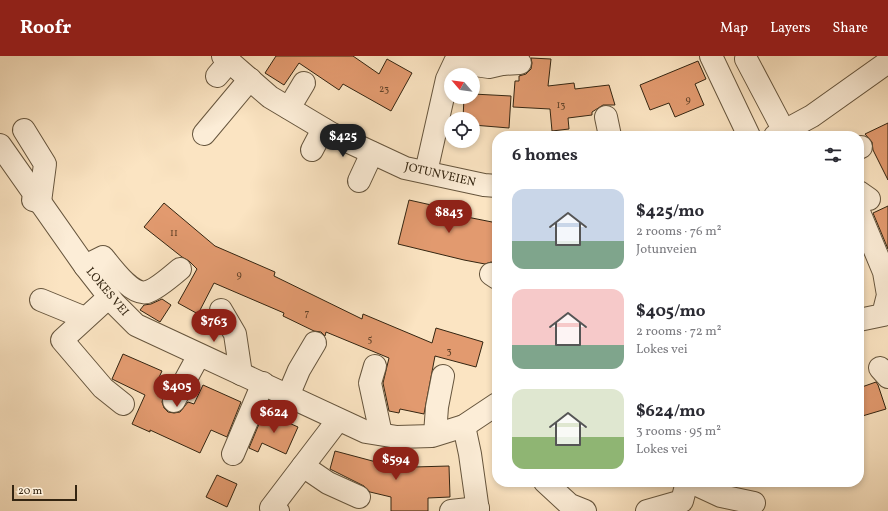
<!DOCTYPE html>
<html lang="en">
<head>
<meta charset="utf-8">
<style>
  :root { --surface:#fff; --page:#f7f7f7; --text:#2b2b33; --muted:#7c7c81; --accent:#8f2418 }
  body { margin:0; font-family:Vollkorn,serif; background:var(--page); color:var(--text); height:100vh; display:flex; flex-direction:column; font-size:15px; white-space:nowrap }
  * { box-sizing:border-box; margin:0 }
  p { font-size:13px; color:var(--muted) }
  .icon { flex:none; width:22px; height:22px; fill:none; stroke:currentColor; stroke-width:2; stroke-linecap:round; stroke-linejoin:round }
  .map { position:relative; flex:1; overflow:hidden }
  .sheet { position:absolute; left:492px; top:75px; width:372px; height:356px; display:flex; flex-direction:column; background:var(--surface); border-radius:16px; box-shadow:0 2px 6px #0003 }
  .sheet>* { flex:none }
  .needle { width:26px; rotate:298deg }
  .fabs { position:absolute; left:444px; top:12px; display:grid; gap:8px }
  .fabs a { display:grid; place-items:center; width:36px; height:36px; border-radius:50%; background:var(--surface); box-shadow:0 2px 6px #0003; font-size:20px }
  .scale { position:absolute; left:12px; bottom:10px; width:65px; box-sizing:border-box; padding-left:4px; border:2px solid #342511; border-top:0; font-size:11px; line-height:14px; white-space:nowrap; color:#342511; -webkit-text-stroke:3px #fcedd7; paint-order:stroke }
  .price { position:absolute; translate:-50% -34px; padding:0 9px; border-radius:14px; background:var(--accent); color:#fff; font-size:13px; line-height:26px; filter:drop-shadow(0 1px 2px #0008) }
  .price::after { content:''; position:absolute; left:50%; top:24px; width:12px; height:9px; margin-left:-6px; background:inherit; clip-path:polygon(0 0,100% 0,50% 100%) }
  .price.active { background:#222; color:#fff }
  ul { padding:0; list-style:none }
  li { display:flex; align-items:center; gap:12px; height:100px; padding:0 20px }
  li span { display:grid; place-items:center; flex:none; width:112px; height:80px; border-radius:12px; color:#555 }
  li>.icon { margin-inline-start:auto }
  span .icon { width:48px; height:48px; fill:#fffc; stroke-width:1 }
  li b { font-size:17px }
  h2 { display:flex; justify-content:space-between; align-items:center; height:48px; padding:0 20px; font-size:17px }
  header { display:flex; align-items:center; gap:24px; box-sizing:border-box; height:56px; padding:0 20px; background:var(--accent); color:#fff }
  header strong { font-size:19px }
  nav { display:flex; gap:22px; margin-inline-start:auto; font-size:14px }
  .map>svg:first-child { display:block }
  .building { fill:#e29a6f; stroke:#342511 }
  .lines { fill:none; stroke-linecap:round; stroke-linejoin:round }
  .minor-casing { stroke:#66553d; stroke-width:24 }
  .minor { stroke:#fcedd7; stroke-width:22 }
  .labels { text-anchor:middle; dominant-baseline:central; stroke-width:3; stroke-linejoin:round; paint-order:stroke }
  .number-label { font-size:10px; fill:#604228 }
  .street-label { font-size:12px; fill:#342511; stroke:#fcedd7 }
</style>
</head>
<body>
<header>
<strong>Roofr</strong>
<nav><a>Map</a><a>Layers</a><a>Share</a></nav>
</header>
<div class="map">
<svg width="888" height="455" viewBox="0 0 888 455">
  <rect width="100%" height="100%" fill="#fbe4c2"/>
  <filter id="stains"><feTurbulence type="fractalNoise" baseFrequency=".005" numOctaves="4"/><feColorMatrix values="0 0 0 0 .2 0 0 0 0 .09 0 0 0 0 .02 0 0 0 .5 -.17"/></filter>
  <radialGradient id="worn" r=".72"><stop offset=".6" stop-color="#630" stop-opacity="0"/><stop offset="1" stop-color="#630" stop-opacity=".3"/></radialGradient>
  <!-- building -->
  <g class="building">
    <polygon points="276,0 353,0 379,18 387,3 412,17 391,55 343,28 339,34 299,7 284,29 265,17"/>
    <polygon points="531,2 551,3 548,30 574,27 575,33 609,29 615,49 603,49 592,56 592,59 568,62 569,73 552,75 550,53 513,51 515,25 519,25 519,20 526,18 531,13 532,7"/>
    <polygon points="698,5 706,23 695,28 704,49 675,61 669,47 650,54 640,29"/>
    <polygon points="473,38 511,40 509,72 473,69 473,63 463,63 464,41 473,41"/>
    <polygon points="888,67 888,124 873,94 872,86 865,78"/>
    <polygon points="409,144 458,155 457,159 497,167 497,207 491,206 485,208 464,204 398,188"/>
    <polygon points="164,147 215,190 275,216 274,220 362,263 363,258 432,287 436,272 483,286 476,311 435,300 424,358 400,353 399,357 389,355 383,327 389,302 326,276 325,280 321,276 314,275 283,260 284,257 214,227 198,258 178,247 197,213 189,205 182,201 144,171"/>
    <polygon points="888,150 888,193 873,157"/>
    <polygon points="162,243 171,249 160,266 140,254 144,249 151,248"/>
    <polygon points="123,298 162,315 155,330 165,335 162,346 164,352 168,356 174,357 180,356 188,346 194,348 203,329 241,346 227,381 211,374 200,397 150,374 150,376 132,368 145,339 112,323"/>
    <polygon points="876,326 878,329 886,353 859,361 859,332"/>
    <polygon points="264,356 298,371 286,398 262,387 258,396 249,392"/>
    <polygon points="335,395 380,407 378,412 449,410 450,441 428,442 428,455 391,455 391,441 370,436 364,430 330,413"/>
    <polygon points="217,419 237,428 227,451 206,441"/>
  </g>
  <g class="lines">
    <!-- minor casing -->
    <g class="minor-casing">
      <g id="minor">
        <polyline points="223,0 270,41 332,78 405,112 484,129 497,130"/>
        <polyline points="711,0 749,80"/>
        <polyline points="746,3 784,75"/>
        <polyline points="502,8 520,7"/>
        <polyline points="217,20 229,6"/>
        <polyline points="289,52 304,27"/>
        <polyline points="606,61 610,80"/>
        <polyline points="24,74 45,108 40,146 33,144"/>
        <polyline points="204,78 250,23"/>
        <polyline points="775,80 812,60 888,6"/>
        <polyline points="0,89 85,210 114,247 136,269 366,376 397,381 432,380 464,370 497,348"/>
        <polyline points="859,92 861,91"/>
        <polyline points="312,94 323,73"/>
        <polyline points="426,116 447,23 455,6 489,11 502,8 502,0"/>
        <polyline points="359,125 372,97"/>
        <polyline points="859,136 869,143"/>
        <polyline points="859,156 884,216 888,239 883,259 859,264"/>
        <path d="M85,210L103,201C111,211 132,240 147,236C155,234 173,219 180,213"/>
        <polyline points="491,218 497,222"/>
        <polyline points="109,241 62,284 103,332 123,348"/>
        <polyline points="41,244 85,262"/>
        <polyline points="221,254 235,278 241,318"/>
        <polyline points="375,310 370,327 381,378"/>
        <polyline points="880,312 888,321"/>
        <polyline points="288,340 299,314 315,287"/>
        <polyline points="174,345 199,299"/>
        <polyline points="464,370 470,398 478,455"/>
        <polyline points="435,378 437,351 443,320"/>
        <polyline points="233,398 263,327"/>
        <polyline points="303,410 328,427 359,441"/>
        <polyline points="545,426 570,449 585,455"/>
        <polyline points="693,427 721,440 754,447"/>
        <polyline points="278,455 271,452 338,364"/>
        <polyline points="451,455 478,452"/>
        <polyline points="647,455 682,445 687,426"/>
      </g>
    </g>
    <!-- minor -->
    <use href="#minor" class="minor"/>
  </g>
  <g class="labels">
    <!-- number labels -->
    <g class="number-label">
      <text x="384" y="33">23</text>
      <text x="688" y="44">9</text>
      <text x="561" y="49">13</text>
      <text x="174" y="177">11</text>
      <text x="239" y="219">9</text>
      <text x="307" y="257">7</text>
      <text x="370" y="283">5</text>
      <text x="449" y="295">3</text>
    </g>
    <!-- street labels -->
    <g class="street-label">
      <text transform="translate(440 119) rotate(13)">JOTUNVEIEN</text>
      <text transform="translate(107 236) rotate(50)">LOKES VEI</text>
    </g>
  </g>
  <rect width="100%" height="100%" filter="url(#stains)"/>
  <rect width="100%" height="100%" fill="url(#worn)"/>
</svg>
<div class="fabs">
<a><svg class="needle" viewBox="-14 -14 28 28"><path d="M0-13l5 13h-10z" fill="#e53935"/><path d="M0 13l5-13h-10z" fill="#7c7c81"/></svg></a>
<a><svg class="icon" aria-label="locate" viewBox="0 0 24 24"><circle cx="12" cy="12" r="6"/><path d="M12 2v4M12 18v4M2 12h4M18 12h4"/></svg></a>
</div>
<div class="scale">20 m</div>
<b class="price active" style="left:343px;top:102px">$425</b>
<b class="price" style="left:449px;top:178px">$843</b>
<b class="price" style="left:214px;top:287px">$763</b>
<b class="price" style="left:177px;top:352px">$405</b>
<b class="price" style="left:274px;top:378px">$624</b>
<b class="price" style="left:396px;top:425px">$594</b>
<section class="sheet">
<h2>6 homes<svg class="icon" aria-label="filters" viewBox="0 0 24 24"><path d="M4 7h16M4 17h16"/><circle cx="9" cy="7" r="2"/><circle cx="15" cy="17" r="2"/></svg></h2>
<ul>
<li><span style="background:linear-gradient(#c9d6e8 65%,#7fa58c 0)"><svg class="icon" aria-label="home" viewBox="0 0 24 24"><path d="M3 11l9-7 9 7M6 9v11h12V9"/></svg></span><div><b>$425/mo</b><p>2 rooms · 76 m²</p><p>Jotunveien</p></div></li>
<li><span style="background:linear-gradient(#f6c9c9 70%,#7fa58c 0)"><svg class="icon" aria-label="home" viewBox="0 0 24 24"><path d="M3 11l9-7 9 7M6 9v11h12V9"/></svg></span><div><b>$405/mo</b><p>2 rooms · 72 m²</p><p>Lokes vei</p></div></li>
<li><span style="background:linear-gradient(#dfe7d0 60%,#8fb573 0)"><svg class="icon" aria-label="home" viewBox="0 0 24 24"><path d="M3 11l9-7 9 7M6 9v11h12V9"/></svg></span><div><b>$624/mo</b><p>3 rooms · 95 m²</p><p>Lokes vei</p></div></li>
</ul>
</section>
</div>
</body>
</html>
